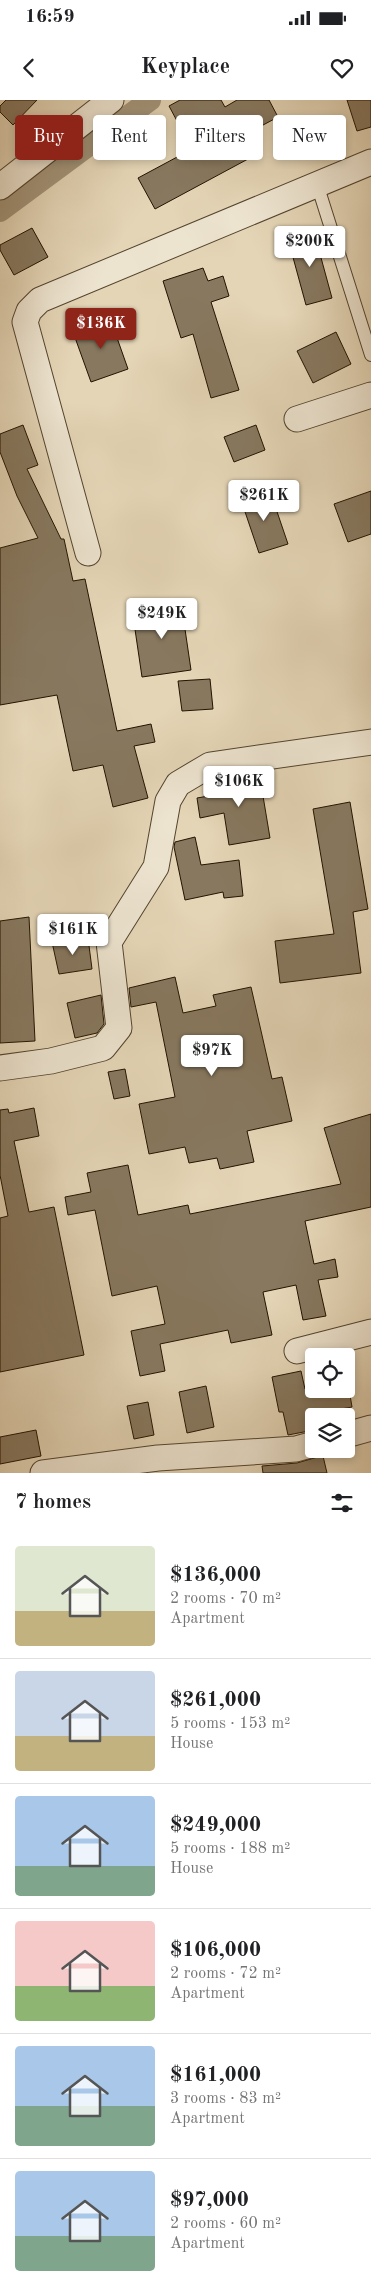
<!DOCTYPE html>
<html lang="en">
<head>
<meta charset="utf-8">
<style>
  :root { --surface:#fff; --page:#f2f2f2; --text:#202124; --muted:#757577; --line:#e0e0e0; --accent:#8f2418 }
  body { margin:0; font-family:"Old Standard TT",serif; background:var(--page); color:var(--text); height:100vh; display:flex; flex-direction:column; font-size:19px; white-space:nowrap }
  * { box-sizing:border-box; margin:0 }
  p { font-size:16px; color:var(--muted) }
  .icon { flex:none; width:28px; height:28px; fill:none; stroke:currentColor; stroke-width:2; stroke-linecap:round; stroke-linejoin:round }
  .map { position:relative; height:1373px; overflow:hidden }
  .side { display:flex; flex-direction:column; background:var(--surface); flex:1 }
  .side>* { flex:none }
  .top-card { position:absolute; left:15px; top:15px; width:341px; height:45px; display:flex; gap:10px }
  .fabs { position:absolute; left:305px; top:1248px; display:grid; gap:10px }
  .fabs a { display:grid; place-items:center; width:50px; height:50px; border-radius:5px; background:var(--surface); box-shadow:0 2px 8px #0003; font-size:25px }
  .price { position:absolute; translate:-50% -42px; padding:0 11px; border-radius:5px; background:#fff; color:#222; font-size:16px; line-height:32px; filter:drop-shadow(0 1px 2px #0008) }
  .price::after { content:''; position:absolute; left:50%; top:30px; width:15px; height:11px; margin-left:-8px; background:inherit; clip-path:polygon(0 0,100% 0,50% 100%) }
  .price.active { background:var(--accent); color:#fff }
  ul { padding:0; list-style:none }
  li { display:flex; align-items:center; gap:15px; height:125px; padding:0 15px }
  li+li { border-top:1px solid var(--line) }
  li span { display:grid; place-items:center; flex:none; width:140px; height:100px; border-radius:5px; color:#555 }
  li>.icon { margin-inline-start:auto }
  span .icon { width:60px; height:60px; fill:#fffc; stroke-width:1 }
  li b { font-size:21px }
  h2 { display:flex; justify-content:space-between; align-items:center; height:60px; padding:0 15px; font-size:21px }
  .chip { padding:0 18px; border-radius:5px; background:var(--surface); box-shadow:0 2px 8px #0003; font-size:18px; line-height:45px }
  .chip.active { background:var(--accent); color:#fff }
  .status { display:flex; justify-content:space-between; align-items:center; height:35px; padding:0 25px; background:var(--surface); direction:ltr }
  .status svg { height:14px; fill:currentColor }
  header { display:flex; justify-content:space-between; align-items:center; height:65px; padding:0 15px; background:var(--surface); font-size:22px; font-weight:600 }
  .map>svg:first-child { display:block }
  .lines { fill:none; stroke-linecap:round; stroke-linejoin:round }
  .canal { stroke:#a29378; stroke-width:22 }
  .building { fill:#87785f; stroke:#231300 }
  .lane-casing { stroke:#53442e; stroke-width:14 }
  .street-casing { stroke:#53442e; stroke-width:27 }
  .lane { stroke:#ede4d0; stroke-width:12 }
  .street { stroke:#ede4d0; stroke-width:25 }
</style>
</head>
<body>
<div class="status"><b>16:59</b><svg viewBox="0 0 49 12"><path d="M0 12V9h3v3zM5 12V6h3v6zM10 12V3h3v9zM15 12V0h3v12zM26 1h20v11H26zM47 4h2v5h-2z"/></svg></div>
<header><svg class="icon" aria-label="back" viewBox="0 0 24 24"><path d="M15 5l-7 7 7 7"/></svg>Keyplace<svg class="icon" aria-label="heart" viewBox="0 0 24 24"><path d="M12 20l-8-8c-3-5 5-10 8-4 3-6 11-1 8 4z"/></svg></header>
<div class="map">
<svg width="371" height="1373" viewBox="0 0 371 1373">
  <rect width="100%" height="100%" fill="#e4d5b6"/>
  <filter id="stains"><feTurbulence type="fractalNoise" baseFrequency=".004" numOctaves="4"/><feColorMatrix values="0 0 0 0 .2 0 0 0 0 .09 0 0 0 0 .02 0 0 0 .5 -.17"/></filter>
  <radialGradient id="worn" r=".72"><stop offset=".6" stop-color="#630" stop-opacity="0"/><stop offset="1" stop-color="#630" stop-opacity=".3"/></radialGradient>
  <g class="lines">
    <!-- canal -->
    <polyline class="canal" points="0,111 150,0"/>
  </g>
  <!-- building -->
  <g class="building">
    <polygon points="6,0 37,0 13,25 0,12 0,6"/>
    <polygon points="180,0 221,0 225,7 237,0 269,0 278,17 237,39 248,59 155,109 138,78 192,49 169,6"/>
    <polygon points="347,0 371,0 371,27 357,31"/>
    <polygon points="32,128 48,157 14,175 0,150 0,145"/>
    <polygon points="314,132 332,198 306,205 288,139"/>
    <polygon points="203,168 208,181 223,176 229,196 211,202 239,290 211,298 193,234 181,238 163,181"/>
    <polygon points="110,218 128,269 91,282 73,232"/>
    <polygon points="336,232 351,264 313,283 297,251"/>
    <polygon points="23,325 38,365 27,369 61,439 64,439 73,481 85,479 117,631 151,624 155,642 134,646 148,698 113,707 103,665 73,671 57,595 0,605 0,448 38,438 17,396 0,352 0,334"/>
    <polygon points="256,325 265,350 234,362 224,337"/>
    <polygon points="270,391 288,444 259,453 241,400"/>
    <polygon points="371,391 371,434 348,442 334,404"/>
    <polygon points="181,502 191,570 142,577 132,509"/>
    <polygon points="210,579 213,609 182,611 178,581"/>
    <polygon points="259,672 270,738 229,745 224,713 200,718 197,698 220,694 217,678"/>
    <polygon points="350,702 368,809 353,812 361,873 280,883 275,841 334,834 313,709"/>
    <polygon points="195,737 201,765 239,760 243,796 224,798 223,792 185,800 174,747 175,742"/>
    <polygon points="29,817 35,941 0,943 0,821"/>
    <polygon points="88,838 92,869 59,874 52,842"/>
    <polygon points="175,877 183,913 216,906 213,895 251,887 272,979 282,977 292,1021 247,1031 254,1062 220,1069 217,1058 189,1063 185,1047 149,1054 139,1004 175,997 156,902 131,907 129,888"/>
    <polygon points="101,895 104,924 97,933 75,938 67,903"/>
    <polygon points="125,969 130,996 114,999 108,972"/>
    <polygon points="34,1008 39,1036 14,1041 29,1112 54,1107 84,1255 0,1272 0,1118 8,1116 0,1075 0,1010 8,1009 9,1013"/>
    <polygon points="371,1014 371,1107 305,1121 314,1164 335,1159 338,1177 318,1180 326,1216 303,1220 296,1185 263,1192 272,1235 231,1243 228,1230 160,1244 165,1271 140,1276 131,1231 165,1224 157,1186 112,1196 95,1110 68,1115 65,1097 91,1092 87,1073 128,1065 138,1115 188,1105 190,1114 341,1084 324,1028"/>
    <polygon points="301,1271 305,1289 349,1289 352,1307 314,1314 314,1330 288,1335 283,1312 279,1312 272,1277"/>
    <polygon points="206,1286 214,1327 187,1333 179,1292"/>
    <polygon points="148,1302 154,1335 134,1339 127,1306"/>
    <polygon points="36,1330 41,1356 0,1364 0,1337"/>
    <polygon points="321,1356 323,1356 327,1373 263,1373 262,1366 297,1363"/>
  </g>
  <g class="lines">
    <!-- lane casing -->
    <g class="lane-casing">
      <polyline id="lane" points="317,84 371,255"/>
    </g>
    <!-- street casing -->
    <g class="street-casing">
      <g id="street">
        <polyline points="0,87 111,0"/>
        <polyline points="297,319 371,295"/>
        <polyline points="88,453 25,222 29,211 40,200 371,62"/>
        <polyline points="0,968 51,961 103,948 119,928 109,842 156,767 168,701 178,684 210,665 371,642"/>
        <polyline points="297,1251 371,1232"/>
        <polyline points="346,1335 371,1328"/>
        <polyline points="43,1373 158,1358 296,1349 314,1344"/>
      </g>
    </g>
    <!-- lane -->
    <use href="#lane" class="lane"/>
    <!-- street -->
    <use href="#street" class="street"/>
  </g>
  <rect width="100%" height="100%" filter="url(#stains)"/>
  <rect width="100%" height="100%" fill="url(#worn)"/>
</svg>
<div class="fabs">
<a><svg class="icon" aria-label="locate" viewBox="0 0 24 24"><circle cx="12" cy="12" r="6"/><path d="M12 2v4M12 18v4M2 12h4M18 12h4"/></svg></a>
<a><svg class="icon" aria-label="layers" viewBox="0 0 24 24"><path d="M12 4l9 5-9 5-9-5zM3 14l9 5 9-5"/></svg></a>
</div>
<b class="price" style="left:310px;top:168px">$200K</b>
<b class="price active" style="left:101px;top:250px">$136K</b>
<b class="price" style="left:264px;top:422px">$261K</b>
<b class="price" style="left:162px;top:540px">$249K</b>
<b class="price" style="left:239px;top:708px">$106K</b>
<b class="price" style="left:73px;top:856px">$161K</b>
<b class="price" style="left:212px;top:977px">$97K</b>
<div class="top-card">
<a class="chip active">Buy</a>
<a class="chip">Rent</a>
<a class="chip">Filters</a>
<a class="chip">New</a>
</div>
</div>
<section class="side">
<h2>7 homes<svg class="icon" aria-label="filters" viewBox="0 0 24 24"><path d="M4 7h16M4 17h16"/><circle cx="9" cy="7" r="2"/><circle cx="15" cy="17" r="2"/></svg></h2>
<ul>
<li><span style="background:linear-gradient(#dfe7d0 65%,#c2b280 0)"><svg class="icon" aria-label="home" viewBox="0 0 24 24"><path d="M3 11l9-7 9 7M6 9v11h12V9"/></svg></span><div><b>$136,000</b><p>2 rooms · 70 m²</p><p>Apartment</p></div></li>
<li><span style="background:linear-gradient(#c9d6e8 65%,#c2b280 0)"><svg class="icon" aria-label="home" viewBox="0 0 24 24"><path d="M3 11l9-7 9 7M6 9v11h12V9"/></svg></span><div><b>$261,000</b><p>5 rooms · 153 m²</p><p>House</p></div></li>
<li><span style="background:linear-gradient(#a9c7e8 70%,#7fa58c 0)"><svg class="icon" aria-label="home" viewBox="0 0 24 24"><path d="M3 11l9-7 9 7M6 9v11h12V9"/></svg></span><div><b>$249,000</b><p>5 rooms · 188 m²</p><p>House</p></div></li>
<li><span style="background:linear-gradient(#f6c9c9 65%,#8fb573 0)"><svg class="icon" aria-label="home" viewBox="0 0 24 24"><path d="M3 11l9-7 9 7M6 9v11h12V9"/></svg></span><div><b>$106,000</b><p>2 rooms · 72 m²</p><p>Apartment</p></div></li>
<li><span style="background:linear-gradient(#a9c7e8 60%,#7fa58c 0)"><svg class="icon" aria-label="home" viewBox="0 0 24 24"><path d="M3 11l9-7 9 7M6 9v11h12V9"/></svg></span><div><b>$161,000</b><p>3 rooms · 83 m²</p><p>Apartment</p></div></li>
<li><span style="background:linear-gradient(#a9c7e8 65%,#7fa58c 0)"><svg class="icon" aria-label="home" viewBox="0 0 24 24"><path d="M3 11l9-7 9 7M6 9v11h12V9"/></svg></span><div><b>$97,000</b><p>2 rooms · 60 m²</p><p>Apartment</p></div></li>
</ul>
</section>
</body>
</html>
